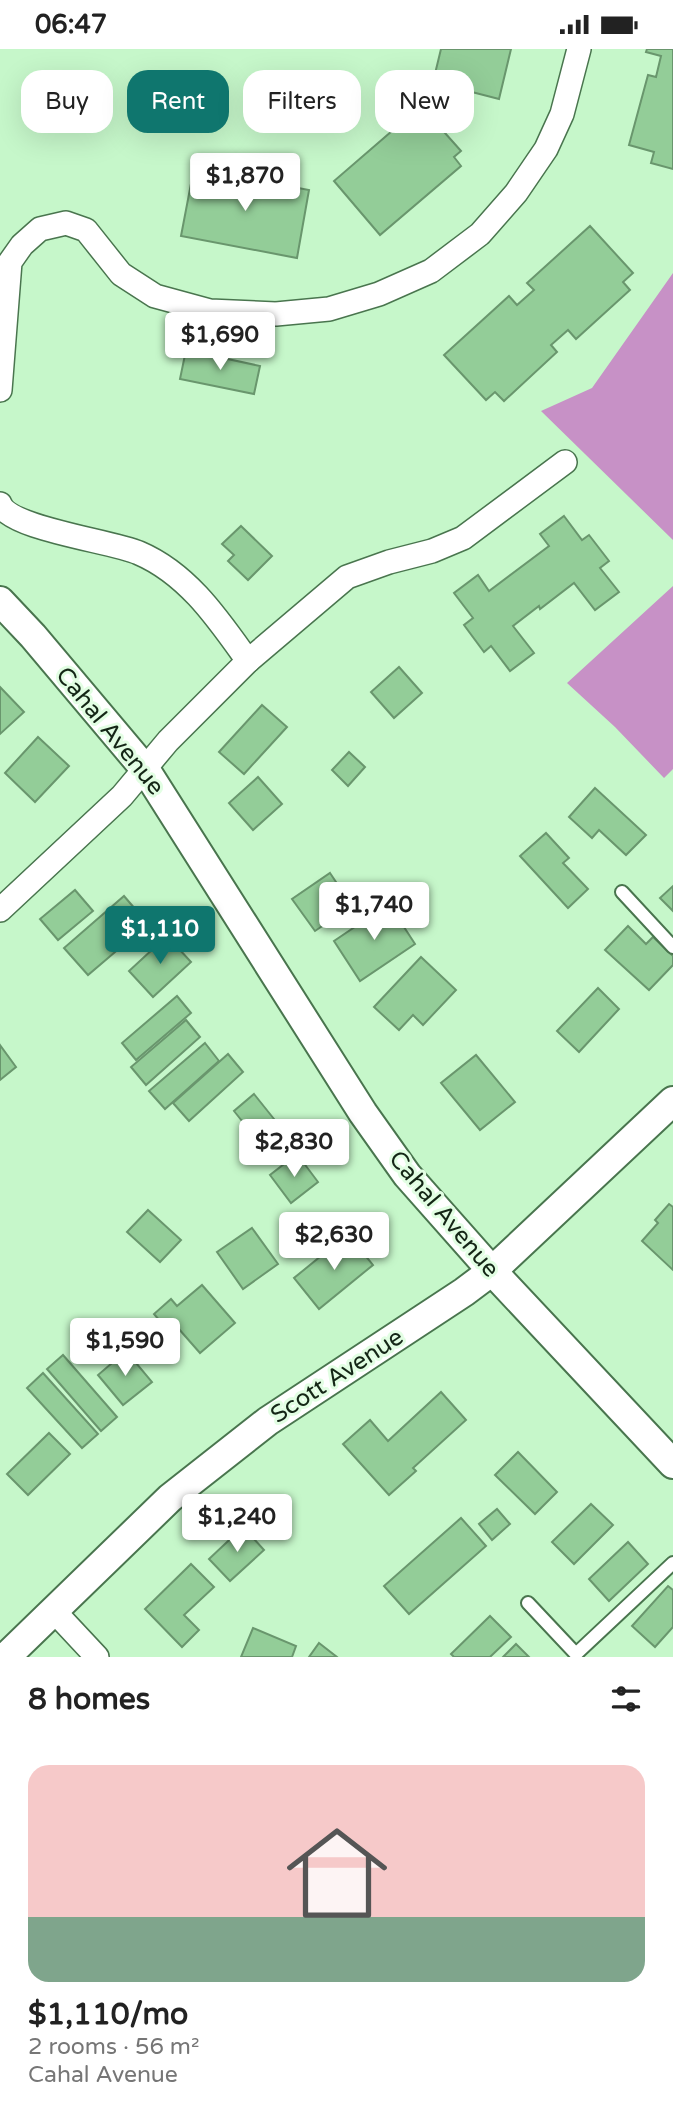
<!DOCTYPE html>
<html lang="en">
<head>
<meta charset="utf-8">
<style>
  :root { --surface:#fff; --page:#f6f6f6; --text:#222; --muted:#767676; --accent:#0f766e }
  body { margin:0; font-family:"Varela Round",sans-serif; background:var(--page); color:var(--text); height:100vh; display:flex; flex-direction:column; font-size:26px; white-space:nowrap }
  * { box-sizing:border-box; margin:0 }
  p { font-size:23px; color:var(--muted) }
  .icon { flex:none; width:38px; height:38px; fill:none; stroke:currentColor; stroke-width:2; stroke-linecap:round; stroke-linejoin:round }
  .map { position:relative; height:1608px; overflow:hidden }
  .sheet { display:flex; flex-direction:column; background:var(--surface); flex:1 }
  .sheet>* { flex:none }
  .top-card { position:absolute; left:21px; top:21px; width:632px; height:63px; display:flex; gap:14px }
  .price { position:absolute; translate:-50% -60px; padding:0 16px; border-radius:7px; background:#fff; color:#222; font-size:23px; line-height:46px; filter:drop-shadow(0 2px 4px #0008) }
  .price::after { content:''; position:absolute; left:50%; top:42px; width:21px; height:16px; margin-left:-10px; background:inherit; clip-path:polygon(0 0,100% 0,50% 100%) }
  .price.selected { background:var(--accent); color:#fff }
  ul { padding:0; list-style:none }
  li { display:grid; align-content:center; gap:14px; height:371px; padding:0 28px }
  li span { display:grid; place-items:center; height:217px; border-radius:21px; color:#555 }
  li>.icon { margin-inline-start:auto }
  span .icon { width:126px; height:126px; fill:#fffc; stroke-width:1 }
  li b { font-size:30px }
  h2 { display:flex; justify-content:space-between; align-items:center; height:84px; padding:0 28px; font-size:30px }
  .pill { padding:0 24px; border-radius:21px; background:var(--surface); box-shadow:0 7px 28px #0002; font-size:24px; line-height:63px }
  .pill.selected { background:var(--accent); color:#fff }
  .status { display:flex; justify-content:space-between; align-items:center; height:49px; padding:0 35px; background:var(--surface); direction:ltr }
  .status svg { height:19px; fill:currentColor }
  .map>svg:first-child { display:block }
  .forest { fill:#c791c6 }
  .building { fill:#93cd98; stroke:#69966d; stroke-width:2 }
  .lines { fill:none; stroke-linecap:round; stroke-linejoin:round }
  .service-casing { stroke:#49754e; stroke-width:16 }
  .minor-casing { stroke:#49754e; stroke-width:26 }
  .tertiary-casing { stroke:#49754e; stroke-width:32 }
  .service { stroke:#fff; stroke-width:12 }
  .minor { stroke:#fff; stroke-width:23 }
  .tertiary { stroke:#fff; stroke-width:28 }
  .labels { text-anchor:middle; dominant-baseline:central; stroke-width:6; stroke-linejoin:round; paint-order:stroke }
  .street-label { font-size:24px; fill:#142616; stroke:#e2fee3 }
</style>
</head>
<body>
<div class="status"><b>06:47</b><svg viewBox="0 0 49 12"><path d="M0 12V9h3v3zM5 12V6h3v6zM10 12V3h3v9zM15 12V0h3v12zM26 1h20v11H26zM47 4h2v5h-2z"/></svg></div>
<div class="map">
<svg width="673" height="1608" viewBox="0 0 673 1608">
  <rect width="100%" height="100%" fill="#c6f7ca"/>
  <!-- forest -->
  <g class="forest">
    <polygon points="673,224 673,491 541,362 592,339"/>
    <polygon points="673,537 673,720 664,729 615,678 567,634"/>
  </g>
  <!-- building -->
  <g class="building">
    <polygon points="441,0 511,0 499,50 433,33"/>
    <polygon points="647,0 673,0 673,120 651,114 654,103 629,96 648,26 656,28 661,7 646,3"/>
    <polygon points="421,57 461,102 454,108 461,117 380,186 334,132"/>
    <polygon points="194,119 309,141 297,209 181,187"/>
    <polygon points="590,177 633,224 623,233 630,241 576,290 568,281 551,296 557,303 504,352 495,343 486,351 444,306 509,247 517,256 534,241 527,234"/>
    <polygon points="186,301 260,317 254,345 180,330"/>
    <polygon points="564,467 582,491 589,486 609,512 600,519 619,543 595,561 574,534 540,560 539,557 513,577 534,604 510,622 491,597 484,603 464,576 473,569 454,544 478,526 489,542 549,497 540,485"/>
    <polygon points="241,477 272,507 248,531 228,512 234,506 222,495"/>
    <polygon points="399,618 422,644 394,669 371,643"/>
    <polygon points="0,638 24,663 0,685"/>
    <polygon points="262,656 287,678 244,725 219,703"/>
    <polygon points="38,688 69,717 35,753 5,724"/>
    <polygon points="349,703 365,718 348,737 332,721"/>
    <polygon points="258,728 282,755 253,781 229,754"/>
    <polygon points="595,739 646,786 626,806 599,781 592,789 569,768"/>
    <polygon points="546,784 569,809 563,814 588,840 568,859 520,807"/>
    <polygon points="330,824 352,857 315,882 292,850"/>
    <polygon points="673,837 673,862 660,849"/>
    <polygon points="75,841 93,862 58,891 40,870"/>
    <polygon points="124,847 148,875 88,926 64,899"/>
    <polygon points="389,855 415,895 360,932 334,892"/>
    <polygon points="628,877 646,895 653,888 673,907 673,916 649,941 605,901"/>
    <polygon points="167,887 191,913 153,948 129,922"/>
    <polygon points="421,908 456,941 423,976 413,966 399,981 374,958"/>
    <polygon points="598,939 619,960 579,1003 557,982"/>
    <polygon points="177,947 191,964 136,1011 122,994"/>
    <polygon points="186,971 200,988 146,1036 131,1018"/>
    <polygon points="205,994 219,1012 165,1060 149,1042"/>
    <polygon points="0,996 16,1018 0,1031"/>
    <polygon points="228,1005 243,1023 189,1072 173,1054"/>
    <polygon points="476,1006 515,1053 480,1081 441,1034"/>
    <polygon points="254,1045 290,1090 270,1107 234,1062"/>
    <polygon points="297,1105 318,1133 291,1154 270,1126"/>
    <polygon points="669,1155 673,1158 673,1221 642,1192 658,1174 655,1171"/>
    <polygon points="148,1161 181,1191 160,1213 127,1183"/>
    <polygon points="252,1179 278,1215 243,1240 217,1203"/>
    <polygon points="348,1185 373,1216 319,1260 294,1229"/>
    <polygon points="202,1236 235,1274 200,1304 178,1279 171,1285 154,1265 171,1250 177,1257"/>
    <polygon points="126,1302 152,1333 123,1356 98,1326"/>
    <polygon points="63,1306 117,1368 101,1382 47,1320"/>
    <polygon points="43,1324 98,1385 82,1399 27,1339"/>
    <polygon points="441,1343 466,1371 413,1419 416,1422 389,1446 343,1395 370,1371 388,1392"/>
    <polygon points="49,1384 70,1405 28,1446 7,1425"/>
    <polygon points="518,1403 557,1443 535,1465 495,1426"/>
    <polygon points="591,1455 613,1476 574,1515 552,1493"/>
    <polygon points="497,1460 510,1475 492,1491 479,1475"/>
    <polygon points="461,1469 486,1497 409,1565 384,1537"/>
    <polygon points="243,1478 264,1501 230,1532 209,1510"/>
    <polygon points="628,1493 648,1515 609,1552 589,1530"/>
    <polygon points="191,1515 214,1538 184,1566 199,1581 182,1598 145,1560"/>
    <polygon points="668,1537 673,1541 673,1578 655,1598 632,1577"/>
    <polygon points="490,1567 511,1588 490,1608 454,1608 451,1605"/>
    <polygon points="253,1579 296,1597 292,1608 241,1608"/>
    <polygon points="319,1594 337,1608 309,1608"/>
    <polygon points="516,1595 529,1608 503,1608"/>
  </g>
  <g class="lines">
    <!-- service casing -->
    <g class="service-casing">
      <g id="service">
        <polyline points="622,843 673,898"/>
        <polyline points="528,1554 576,1605 673,1514"/>
      </g>
    </g>
    <!-- minor casing -->
    <g class="minor-casing">
      <g id="minor">
        <polyline points="0,341 10,213 22,196 40,180 66,174 86,181 121,225 155,247 210,262 276,265 329,260 379,245 431,222 480,185 516,144 546,100 562,65 579,0"/>
        <path d="M0,455C10,480 112,492 139,504C188,525 218,570 248,612"/>
        <polyline points="0,861 122,747 168,692 248,612 347,528 389,513 432,502 463,489 565,413"/>
        <polyline points="54,1562 97,1608"/>
      </g>
    </g>
    <!-- tertiary casing -->
    <g class="tertiary-casing">
      <g id="tertiary">
        <polyline points="0,552 33,587 145,720 363,1064 407,1126 492,1222 673,1415"/>
        <polyline points="6,1608 170,1449 268,1372 464,1243 492,1222 673,1052"/>
      </g>
    </g>
    <!-- service -->
    <use href="#service" class="service"/>
    <!-- minor -->
    <use href="#minor" class="minor"/>
    <!-- tertiary -->
    <use href="#tertiary" class="tertiary"/>
  </g>
  <g class="labels">
    <!-- street labels -->
    <g class="street-label">
      <text transform="translate(110 682) rotate(51)">Cahal Avenue</text>
      <text transform="translate(444 1165) rotate(50)">Cahal Avenue</text>
      <text transform="translate(337 1327) rotate(-33)">Scott Avenue</text>
    </g>
  </g>
</svg>
<b class="price" style="left:245px;top:164px">$1,870</b>
<b class="price" style="left:220px;top:323px">$1,690</b>
<b class="price" style="left:374px;top:893px">$1,740</b>
<b class="price selected" style="left:160px;top:917px">$1,110</b>
<b class="price" style="left:294px;top:1130px">$2,830</b>
<b class="price" style="left:334px;top:1223px">$2,630</b>
<b class="price" style="left:125px;top:1329px">$1,590</b>
<b class="price" style="left:237px;top:1505px">$1,240</b>
<div class="top-card">
<a class="pill">Buy</a>
<a class="pill selected">Rent</a>
<a class="pill">Filters</a>
<a class="pill">New</a>
</div>
</div>
<section class="sheet">
<h2>8 homes<svg class="icon" aria-label="filters" viewBox="0 0 24 24"><path d="M4 7h16M4 17h16"/><circle cx="9" cy="7" r="2"/><circle cx="15" cy="17" r="2"/></svg></h2>
<ul>
<li><span style="background:linear-gradient(#f6c9c9 70%,#7fa58c 0)"><svg class="icon" aria-label="home" viewBox="0 0 24 24"><path d="M3 11l9-7 9 7M6 9v11h12V9"/></svg></span><div><b>$1,110/mo</b><p>2 rooms · 56 m²</p><p>Cahal Avenue</p></div></li>
</ul>
</section>
</body>
</html>
